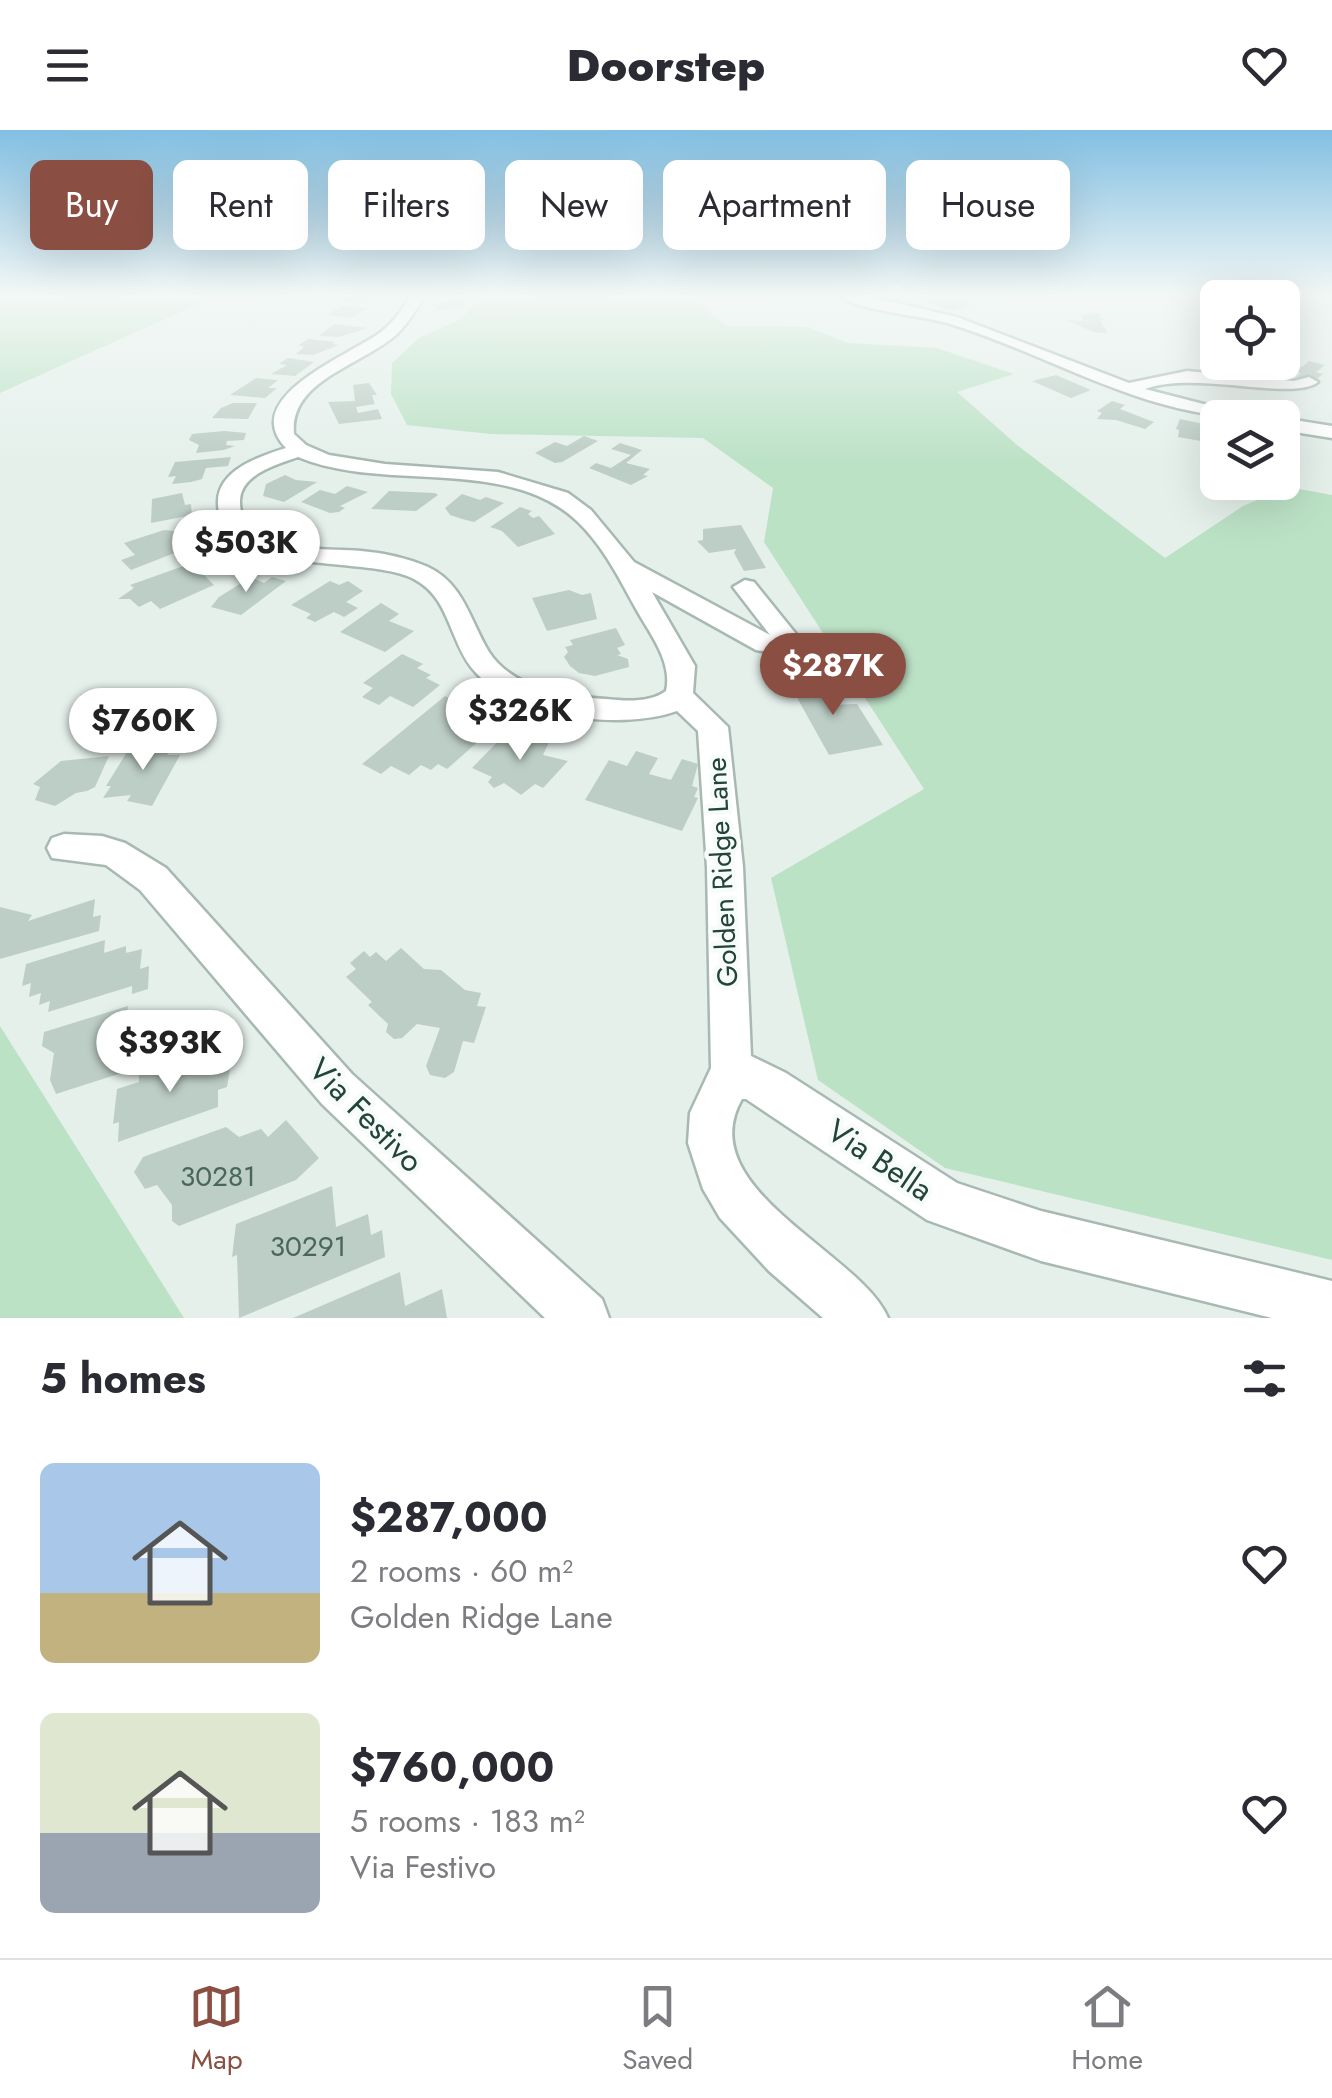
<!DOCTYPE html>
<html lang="en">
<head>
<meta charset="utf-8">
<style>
  :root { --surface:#fff; --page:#f7f7f7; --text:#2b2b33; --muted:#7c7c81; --line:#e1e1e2; --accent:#8a4e42 }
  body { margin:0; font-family:Jost,sans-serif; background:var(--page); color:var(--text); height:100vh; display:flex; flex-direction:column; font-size:38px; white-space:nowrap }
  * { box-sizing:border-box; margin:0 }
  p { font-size:32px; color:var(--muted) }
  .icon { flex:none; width:55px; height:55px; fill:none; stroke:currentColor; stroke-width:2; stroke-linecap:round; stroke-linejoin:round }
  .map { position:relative; height:1188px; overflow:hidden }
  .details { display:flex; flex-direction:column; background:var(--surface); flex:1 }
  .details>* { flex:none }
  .hud { position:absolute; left:30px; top:30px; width:1272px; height:90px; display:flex; gap:20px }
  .buttons { position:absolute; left:1200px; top:150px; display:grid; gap:20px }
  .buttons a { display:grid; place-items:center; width:100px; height:100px; border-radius:15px; background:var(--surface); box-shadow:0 10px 40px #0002; font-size:50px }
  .price { position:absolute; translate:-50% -85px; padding:0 22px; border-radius:35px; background:#fff; color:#222; font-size:32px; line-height:65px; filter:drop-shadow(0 2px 5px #0008) }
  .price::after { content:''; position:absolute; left:50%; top:60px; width:30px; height:22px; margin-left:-15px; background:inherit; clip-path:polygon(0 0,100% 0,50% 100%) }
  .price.selected { background:var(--accent); color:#fff }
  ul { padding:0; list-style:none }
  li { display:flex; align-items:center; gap:30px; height:250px; padding:0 40px }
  li span { display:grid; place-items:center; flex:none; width:280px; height:200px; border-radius:15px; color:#555 }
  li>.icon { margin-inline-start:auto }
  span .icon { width:120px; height:120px; fill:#fffc; stroke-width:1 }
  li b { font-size:42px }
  h2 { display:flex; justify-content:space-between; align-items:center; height:120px; padding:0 40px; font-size:42px }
  .tag { padding:0 35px; border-radius:15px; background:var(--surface); box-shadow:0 10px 40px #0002; font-size:35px; line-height:90px }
  .tag.selected { background:var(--accent); color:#fff }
  header { display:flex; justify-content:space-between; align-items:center; height:130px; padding:0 40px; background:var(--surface); font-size:45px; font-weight:800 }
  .tabs { display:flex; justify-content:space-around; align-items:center; height:140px; border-top:2px solid var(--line); background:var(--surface); font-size:28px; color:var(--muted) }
  .tabs a { display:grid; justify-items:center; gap:5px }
  .tabs .selected { color:var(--accent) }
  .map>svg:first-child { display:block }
  .green { fill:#bce2c6 }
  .building { fill:#bdcec6 }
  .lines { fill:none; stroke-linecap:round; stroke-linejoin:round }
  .minor-casing { stroke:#a7b9b2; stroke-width:5 }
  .minor { fill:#fff; fill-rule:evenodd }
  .labels { text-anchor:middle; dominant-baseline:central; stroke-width:9; stroke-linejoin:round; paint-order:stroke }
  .street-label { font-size:28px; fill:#22443a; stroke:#f7fbf9 }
  .near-number-label { font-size:28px; fill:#49665d }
  .near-street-label { font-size:32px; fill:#22443a; stroke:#f7fbf9 }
</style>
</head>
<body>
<header><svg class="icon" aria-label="menu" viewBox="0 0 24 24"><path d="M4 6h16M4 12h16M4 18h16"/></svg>Doorstep<svg class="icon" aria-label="heart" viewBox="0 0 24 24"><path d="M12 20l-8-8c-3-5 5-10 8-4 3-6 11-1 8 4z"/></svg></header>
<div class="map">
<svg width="1332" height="1188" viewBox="0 0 1332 1188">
  <rect width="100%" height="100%" fill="#e5f0eb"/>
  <!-- green -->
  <g class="green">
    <polygon points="0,165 219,165 0,263"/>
    <polygon points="476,165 702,165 703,178 727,196 807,197 848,213 937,218 1014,244 957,262 1017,315 1165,428 1243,376 1288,357 1332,365 1332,1130 945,1038 818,950 771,748 924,659 764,412 773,358 703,308 490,304 407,295 391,264 392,233 419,208 461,189 476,172"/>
    <polygon points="0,896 184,1188 0,1188"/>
  </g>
  <!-- building -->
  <g class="building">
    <polygon points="350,165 382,165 394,166 355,173 339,171"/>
    <polygon points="452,165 465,165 463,177 436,180 435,172 453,172"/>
    <polygon points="948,166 963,170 974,174 954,181 924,172"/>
    <polygon points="341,176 344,176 367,178 351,188 327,185"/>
    <polygon points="1093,182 1102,185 1098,187 1104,189 1100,191 1108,203 1093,202 1067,190 1084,191 1081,186"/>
    <polygon points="334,194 368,198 339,207 319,206"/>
    <polygon points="308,209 335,212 332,214 339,215 313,225 296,224 304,217 299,215"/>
    <polygon points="288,228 314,232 295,246 271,244 287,235 279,234"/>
    <polygon points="1309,231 1325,235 1316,242 1323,244 1314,251 1296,247 1301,243 1295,242 1267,240 1272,236 1265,234 1302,237"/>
    <polygon points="1056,245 1091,260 1071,268 1032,251"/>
    <polygon points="256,248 278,250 268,258 277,258 265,268 230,265"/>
    <polygon points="369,253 377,265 372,265 375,274 356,277 358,283 378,279 382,289 339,294 328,272 355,271 353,255"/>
    <polygon points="1112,271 1125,275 1120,279 1154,292 1145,299 1116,290 1097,289 1102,283 1097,281"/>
    <polygon points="233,273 257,273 248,289 212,288 221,278"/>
    <polygon points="1180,289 1218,297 1218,314 1178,307 1179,300 1176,299"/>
    <polygon points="224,301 246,303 244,310 227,311 226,315 235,316 224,320 196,323 199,315 189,310 192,304"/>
    <polygon points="584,306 598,311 562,332 555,333 535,323 555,312 567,316"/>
    <polygon points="620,313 642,320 626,333 650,339 643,345 648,346 631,355 589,338 596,333 611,338 631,325 611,319"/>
    <polygon points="231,327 228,336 206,338 202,349 191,352 172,354 176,346 168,347 175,332"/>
    <polygon points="285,345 296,350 317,352 284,372 263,366 266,354"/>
    <polygon points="347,356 368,362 340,376 345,378 339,382 330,383 301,372 320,360 335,364"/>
    <polygon points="389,361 435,363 438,365 416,381 371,379"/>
    <polygon points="182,363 185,375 191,374 192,385 151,393 152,369"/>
    <polygon points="462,364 480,370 486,367 504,373 474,392 462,389 450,385 445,378"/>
    <polygon points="520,377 532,381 528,384 533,388 539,386 555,404 518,417 502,401 490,397"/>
    <polygon points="741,395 766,438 744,441 734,423 736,419 709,423 697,411 703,410 703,399"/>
    <polygon points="164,400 183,402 195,415 131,440 121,430 135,425 124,413"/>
    <polygon points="192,433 214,455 160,479 151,471 139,477 130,469 118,469 134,458 130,455"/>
    <polygon points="251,447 264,453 272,447 286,451 241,485 211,477 219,467"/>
    <polygon points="330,451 339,455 348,451 363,461 346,472 358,478 344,487 334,482 315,492 306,488 311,484 291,475"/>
    <polygon points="569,460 582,465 591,463 597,489 547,501 532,468"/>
    <polygon points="381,473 399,484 389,491 414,501 385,522 340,502"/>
    <polygon points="616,498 625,515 617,518 621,524 617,525 628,529 629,537 595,546 579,543 570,536 564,527 568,522 565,517 573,515 570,510"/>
    <polygon points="826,521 836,534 814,538 805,525"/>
    <polygon points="402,524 423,534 417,538 431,545 426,548 440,555 413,577 390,566 379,575 362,567 373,558 363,553"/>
    <polygon points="810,542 829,575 857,574 883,615 829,625 785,546"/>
    <polygon points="445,566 473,581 462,590 475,597 469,603 481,609 447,639 438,634 431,640 421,635 409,645 391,636 381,644 362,634"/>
    <polygon points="123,596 117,610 96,612 103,598"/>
    <polygon points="506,603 522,610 529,603 549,612 543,625 568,631 543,658 535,654 521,665 504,653 494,658 488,652 492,647 472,638"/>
    <polygon points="174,613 167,625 180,625 152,676 127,671 131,665 103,668 111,656 106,656 132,614"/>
    <polygon points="636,621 658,628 649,644 671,650 682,629 698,634 692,656 698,658 694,667 698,668 682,701 585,670 609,630 627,636"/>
    <polygon points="109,626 95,657 87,661 76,663 55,676 35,670 40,657 33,654 61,631"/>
    <polygon points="95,769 93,787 101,785 99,801 0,829 0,777 32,785 28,791"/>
    <polygon points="105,810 104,823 126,816 126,823 142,819 140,839 149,836 148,859 132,864 132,856 48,882 50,871 39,875 41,863 29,867 31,853 22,856 26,834"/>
    <polygon points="401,818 424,839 441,840 465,860 481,863 477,876 486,877 474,913 463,911 454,942 445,948 430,945 426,936 440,898 417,894 402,908 394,909 386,902 388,894 368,875 372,872 346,847 356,839 350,833 364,821 370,827 376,822 386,831"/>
    <polygon points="128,876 127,885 141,881 140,901 194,884 193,896 210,891 209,915 56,964 50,950 54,923 42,916 44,902"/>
    <polygon points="207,922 207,934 232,926 227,957 218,960 218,977 118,1012 119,992 113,994 117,959 139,952 139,944"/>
    <polygon points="286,990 319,1028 296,1050 179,1096 172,1091 172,1075 157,1055 145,1059 134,1042 143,1027 226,997 239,1007 261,999 268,1007"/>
    <polygon points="332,1056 336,1097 368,1084 371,1105 382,1100 385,1127 239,1188 237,1125 232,1127 236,1094"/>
    <polygon points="400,1142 405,1176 442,1159 447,1188 293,1188"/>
  </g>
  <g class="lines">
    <!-- minor casing -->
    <g class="minor-casing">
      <g id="minor">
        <path d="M411,165H425C417,179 408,193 397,204C363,235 289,250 294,304L306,315L329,325L385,334L498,342L568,363L591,380L634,432L770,505L733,457L745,450L754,452L800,509C793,520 769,523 756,520L652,462L695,536L693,563L728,597L743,737L751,926L786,943L957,1053L1041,1081L1332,1151V1188H1272L1041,1131L927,1090L746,969H742C690,1059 861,1123 888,1188H823L769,1141L720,1088L703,1059L688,1013L690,983L711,938L707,737L698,601L677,581C620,601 510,588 471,537C449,508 449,467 414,449C367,424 216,449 218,371C219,339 261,326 286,318C237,267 351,225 381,202C394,192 403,179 411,165ZM298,327C384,363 507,325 577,391C603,416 618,446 635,477C649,503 673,531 666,561C650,573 625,571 606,569C567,567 513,559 489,522C470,491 464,454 428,437C407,428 384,423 361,421C325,418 238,425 240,370C241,344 278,334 298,327Z"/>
        <path d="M836,165H862L957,187L1129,253L1187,241L1294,251L1309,247L1318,252C1292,272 1194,240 1145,259L1258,288C1144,288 1053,225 947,193C915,184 863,182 836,165Z"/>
        <polygon points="1282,288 1332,296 1332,308 1282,300"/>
        <polygon points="64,704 102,706 125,713 166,738 352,944 602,1169 609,1188 545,1188 322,974 140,760 106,735 52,728 47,718 52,708"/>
      </g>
    </g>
    <!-- minor -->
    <use href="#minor" class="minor"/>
  </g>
  <!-- sky -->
  <linearGradient id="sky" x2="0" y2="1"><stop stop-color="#82bfe2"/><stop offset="0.5" stop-color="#f3f8f6"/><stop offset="1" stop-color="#f3f8f6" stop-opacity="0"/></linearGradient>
  <rect width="1332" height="331" fill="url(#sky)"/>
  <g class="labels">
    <!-- street labels -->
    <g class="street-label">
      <text transform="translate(722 742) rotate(-93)">Golden Ridge Lane</text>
    </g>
    <!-- near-number labels -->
    <g class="near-number-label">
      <text x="218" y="1046">30281</text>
      <text x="308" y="1116">30291</text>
    </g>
    <!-- near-street labels -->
    <g class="near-street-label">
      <text transform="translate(366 985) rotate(45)">Via Festivo</text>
      <text transform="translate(880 1030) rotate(34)">Via Bella</text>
    </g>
  </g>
</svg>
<div class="buttons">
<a><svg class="icon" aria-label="locate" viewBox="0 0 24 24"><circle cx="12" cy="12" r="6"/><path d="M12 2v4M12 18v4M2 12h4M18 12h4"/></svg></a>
<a><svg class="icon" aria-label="layers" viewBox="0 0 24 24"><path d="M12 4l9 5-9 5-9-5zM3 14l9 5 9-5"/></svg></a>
</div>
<b class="price" style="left:246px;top:465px">$503K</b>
<b class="price selected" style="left:833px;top:588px">$287K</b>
<b class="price" style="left:520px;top:633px">$326K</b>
<b class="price" style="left:143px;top:643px">$760K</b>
<b class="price" style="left:170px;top:965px">$393K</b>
<div class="hud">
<a class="tag selected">Buy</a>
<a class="tag">Rent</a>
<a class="tag">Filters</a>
<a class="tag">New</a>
<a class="tag">Apartment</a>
<a class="tag">House</a>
</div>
</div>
<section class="details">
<h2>5 homes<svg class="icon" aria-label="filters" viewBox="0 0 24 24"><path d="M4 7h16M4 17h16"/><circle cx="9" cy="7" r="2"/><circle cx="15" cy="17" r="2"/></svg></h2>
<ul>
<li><span style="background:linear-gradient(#a9c7e8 65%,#c2b280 0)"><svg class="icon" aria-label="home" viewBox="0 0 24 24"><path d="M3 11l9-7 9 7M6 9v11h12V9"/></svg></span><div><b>$287,000</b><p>2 rooms · 60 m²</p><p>Golden Ridge Lane</p></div><svg class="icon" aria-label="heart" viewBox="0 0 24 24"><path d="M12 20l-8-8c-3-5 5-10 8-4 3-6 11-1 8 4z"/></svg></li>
<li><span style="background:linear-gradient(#dfe7d0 60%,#9aa5b1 0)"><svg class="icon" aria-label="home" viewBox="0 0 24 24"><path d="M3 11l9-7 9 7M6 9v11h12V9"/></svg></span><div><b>$760,000</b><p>5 rooms · 183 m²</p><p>Via Festivo</p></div><svg class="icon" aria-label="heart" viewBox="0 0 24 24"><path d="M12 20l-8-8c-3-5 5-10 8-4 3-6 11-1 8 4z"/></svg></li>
</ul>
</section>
<nav class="tabs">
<a class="selected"><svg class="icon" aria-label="map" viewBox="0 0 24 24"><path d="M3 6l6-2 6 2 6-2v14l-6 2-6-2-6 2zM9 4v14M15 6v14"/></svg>Map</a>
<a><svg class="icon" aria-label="saved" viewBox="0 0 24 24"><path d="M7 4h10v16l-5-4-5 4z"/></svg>Saved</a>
<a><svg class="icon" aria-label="home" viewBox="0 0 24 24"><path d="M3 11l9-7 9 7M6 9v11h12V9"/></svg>Home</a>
</nav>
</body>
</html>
